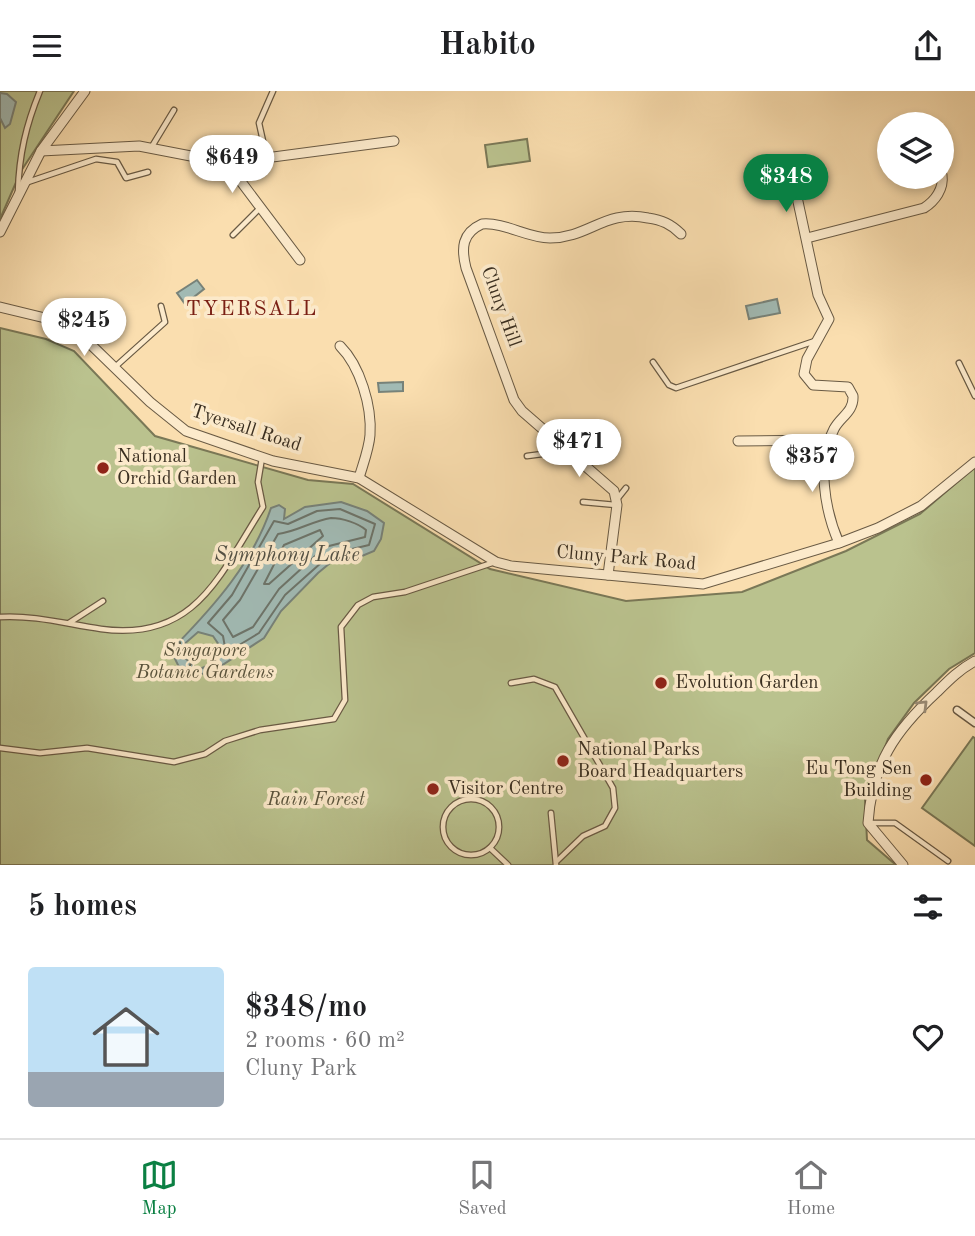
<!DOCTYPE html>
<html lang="en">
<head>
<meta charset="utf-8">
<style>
  :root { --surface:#fff; --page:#f6f6f6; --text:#202124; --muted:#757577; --line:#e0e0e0; --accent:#0b8043 }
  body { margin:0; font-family:"Old Standard TT",serif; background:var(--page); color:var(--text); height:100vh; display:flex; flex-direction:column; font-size:26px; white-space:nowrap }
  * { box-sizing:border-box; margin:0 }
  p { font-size:23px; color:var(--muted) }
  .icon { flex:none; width:38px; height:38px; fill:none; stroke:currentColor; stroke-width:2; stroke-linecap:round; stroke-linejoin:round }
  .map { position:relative; height:774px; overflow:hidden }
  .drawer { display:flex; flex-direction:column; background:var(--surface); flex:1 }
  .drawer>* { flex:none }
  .fabs { position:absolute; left:877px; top:21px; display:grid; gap:14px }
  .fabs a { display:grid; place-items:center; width:77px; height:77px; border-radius:50%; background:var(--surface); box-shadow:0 4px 10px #0003; font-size:35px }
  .price { position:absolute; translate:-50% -60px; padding:0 16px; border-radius:24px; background:#fff; color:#222; font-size:23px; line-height:46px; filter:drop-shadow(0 2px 4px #0008) }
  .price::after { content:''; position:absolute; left:50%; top:42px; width:21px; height:16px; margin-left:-10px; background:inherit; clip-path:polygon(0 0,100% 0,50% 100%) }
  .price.on { background:var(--accent); color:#fff }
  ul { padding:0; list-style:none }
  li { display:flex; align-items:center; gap:21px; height:175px; padding:0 28px }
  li+li { border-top:2px solid var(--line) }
  li span { display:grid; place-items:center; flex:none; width:196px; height:140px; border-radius:7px; color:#555 }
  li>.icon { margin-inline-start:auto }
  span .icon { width:84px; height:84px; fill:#fffc; stroke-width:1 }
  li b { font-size:30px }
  h2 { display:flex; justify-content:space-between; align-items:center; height:84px; padding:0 28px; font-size:30px }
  header { display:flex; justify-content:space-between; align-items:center; height:91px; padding:0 28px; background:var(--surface); font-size:32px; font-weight:600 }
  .dock { display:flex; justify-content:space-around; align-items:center; height:98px; border-top:2px solid var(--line); background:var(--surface); font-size:19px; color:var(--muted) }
  .dock a { display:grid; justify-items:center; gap:4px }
  .dock .on { color:var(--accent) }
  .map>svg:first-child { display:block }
  .green { fill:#bac28e; stroke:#7a7857; stroke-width:2 }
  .water { fill:#a1bab4; stroke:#778279; stroke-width:2; fill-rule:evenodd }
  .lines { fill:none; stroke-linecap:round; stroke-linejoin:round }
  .shore { stroke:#6d746a; stroke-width:2 }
  .service-casing { stroke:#695a44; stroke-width:7 }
  .pedestrian-casing { stroke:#695a44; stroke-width:9 }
  .minor-casing { stroke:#695a44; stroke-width:11 }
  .service { stroke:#fceacb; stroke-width:4.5 }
  .pedestrian { stroke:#fceacb; stroke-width:6 }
  .minor { stroke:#fceacb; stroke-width:9 }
  .oneway { stroke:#9a8c76 }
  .poi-dot { fill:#8f2418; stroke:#fceacb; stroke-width:2.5 }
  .labels { text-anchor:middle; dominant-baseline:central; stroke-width:7; stroke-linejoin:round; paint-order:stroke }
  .street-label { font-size:19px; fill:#392e20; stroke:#fceacb }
  .poi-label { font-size:19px; fill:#392e20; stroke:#fceacb; text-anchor:start }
  .park-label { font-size:19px; font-style:italic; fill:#59533c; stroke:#fceacb }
  .neighbourhood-label { font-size:21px; letter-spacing:2px; fill:#7a1f14; stroke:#fceacb }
  .water-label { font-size:21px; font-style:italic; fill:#535145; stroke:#fceacb }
</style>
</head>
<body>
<header><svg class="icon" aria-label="menu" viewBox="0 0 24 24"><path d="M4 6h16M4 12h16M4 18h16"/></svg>Habito<svg class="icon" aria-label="share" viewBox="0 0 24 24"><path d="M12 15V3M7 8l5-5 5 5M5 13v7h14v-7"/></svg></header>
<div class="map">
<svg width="975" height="774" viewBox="0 0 975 774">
  <rect width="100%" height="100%" fill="#fadeaf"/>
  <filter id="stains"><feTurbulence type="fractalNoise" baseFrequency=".00286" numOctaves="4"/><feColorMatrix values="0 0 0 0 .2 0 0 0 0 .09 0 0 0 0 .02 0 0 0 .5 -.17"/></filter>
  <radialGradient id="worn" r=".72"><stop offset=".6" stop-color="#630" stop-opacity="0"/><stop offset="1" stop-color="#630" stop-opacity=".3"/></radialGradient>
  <!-- green -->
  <g class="green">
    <polygon points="0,0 74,0 21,80 0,128"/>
    <polygon points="527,48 530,70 488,76 485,54"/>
    <polygon points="0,237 46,248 74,260 155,345 308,389 353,393 490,478 626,510 742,501 846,460 920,423 975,376 975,562 949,578 914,612 888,648 865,709 867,749 896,774 0,774"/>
    <polygon points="973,646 975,647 975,755 922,717"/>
  </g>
  <!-- water -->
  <g class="water">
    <polygon points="0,2 7,3 16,11 10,33 5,37 0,27"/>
    <polygon points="197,189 204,198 185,213 177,202"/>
    <polygon points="777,208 780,222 749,228 746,215"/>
    <polygon points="403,291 403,300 379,301 378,292"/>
    <path d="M341,411L367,420L384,432L381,448L374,460L362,465L335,468L318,482L281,520L264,547L210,582L191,584L181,580L173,564L176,554C215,514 253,471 271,417L279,414L285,418L284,428L305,416ZM198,541L213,545L219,554L213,572L198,579L185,567L182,555Z"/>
  </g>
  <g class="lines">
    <!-- shore -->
    <g class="shore">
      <polygon points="340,418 375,433 369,454 331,463 285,504 259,542 226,562 223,545 208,532 232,504 274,430 288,433 317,420"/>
      <path d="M331,427C342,427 358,432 366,439L365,446L325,456L279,498L253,536L233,546L223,529L240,509L278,443C296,441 312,430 331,427Z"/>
      <polygon points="320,439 323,445 269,493 264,493 284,454"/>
    </g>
    <!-- service casing -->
    <g class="service-casing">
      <g id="service">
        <polyline points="151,57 174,19"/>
        <polyline points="267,68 259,32 273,0"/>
        <polyline points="25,92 96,68 117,71 126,87 148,81"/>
        <path d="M18,101C19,64 26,34 40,0"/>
        <polyline points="233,144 260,117"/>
        <polyline points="653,271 669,294 676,297 815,250"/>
        <polyline points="959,272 975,305"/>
        <polyline points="115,276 165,231 161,215"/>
        <polyline points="527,365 550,362 560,356"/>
        <polyline points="618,407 626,397"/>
        <polyline points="583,411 616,414"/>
        <path d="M0,526C35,524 66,533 101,538C196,551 220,483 263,416L258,391L262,367"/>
        <polyline points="69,532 103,510"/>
        <polyline points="511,592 534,588 555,596 613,697 615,717 605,735 583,745 557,770"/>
        <polyline points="0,657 40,662 87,657 174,671 205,663 225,650 260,639 334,628 345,609 341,536 358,514 373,506 405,501 495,471"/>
        <circle cx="471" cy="736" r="28"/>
        <polyline points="551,722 556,774"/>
        <polyline points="869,732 895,732 948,770"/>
        <polyline points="490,757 508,774"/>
      </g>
    </g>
    <!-- pedestrian casing -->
    <g class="pedestrian-casing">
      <polyline id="pedestrian" points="957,619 975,632"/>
    </g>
    <!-- minor casing -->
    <g class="minor-casing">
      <g id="minor">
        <polyline points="41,60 139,55 227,72 394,50"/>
        <polyline points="227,72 300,169"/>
        <path d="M794,92L818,204L829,228L807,268L804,283L813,294L848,296L853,305C854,321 840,326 834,338C816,371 825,420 839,452"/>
        <polyline points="0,141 41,60 85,0"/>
        <path d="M807,147L924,117C935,110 944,98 942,84"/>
        <polyline points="0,216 45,227 83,246 150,311 186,340 273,370 359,387 496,471 511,475 703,493 839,452 878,437 921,415 975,371"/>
        <path d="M340,255C360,275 372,315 370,344C369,358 363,373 359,387"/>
        <polyline points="738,350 830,349"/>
        <path d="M608,484L617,414L614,400L522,320L514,309L466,177C461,157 462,142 482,133C505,131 527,147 550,147C589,147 605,118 648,127C662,129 671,133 681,143"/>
        <path d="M903,774L868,732C872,673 895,640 937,601C949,589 960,578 975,570"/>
      </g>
    </g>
    <!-- service -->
    <use href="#service" class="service"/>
    <!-- pedestrian -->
    <use href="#pedestrian" class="pedestrian"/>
    <!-- minor -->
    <use href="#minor" class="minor"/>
  </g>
  <!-- one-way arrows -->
  <defs><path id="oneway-chevron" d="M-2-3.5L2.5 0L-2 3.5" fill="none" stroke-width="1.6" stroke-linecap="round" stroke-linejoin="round" transform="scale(1.75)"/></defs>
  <use class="oneway" href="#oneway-chevron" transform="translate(923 614) rotate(-45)"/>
  <!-- markers -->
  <g class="poi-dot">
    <circle cx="103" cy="377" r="7"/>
    <circle cx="661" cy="592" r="7"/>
    <circle cx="563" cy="670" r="7"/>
    <circle cx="926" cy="689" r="7"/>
    <circle cx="433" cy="698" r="7"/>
  </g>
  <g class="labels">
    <!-- street labels -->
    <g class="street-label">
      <text transform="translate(500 216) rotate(70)">Cluny Hill</text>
      <text transform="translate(246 338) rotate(18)">Tyersall Road</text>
      <text transform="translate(626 468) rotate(5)">Cluny Park Road</text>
    </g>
    <!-- poi labels -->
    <g class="poi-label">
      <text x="117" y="366">National<tspan x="117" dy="22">Orchid Garden</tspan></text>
      <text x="675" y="592">Evolution Garden</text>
      <text x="577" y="659">National Parks<tspan x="577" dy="22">Board Headquarters</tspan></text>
      <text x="912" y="678" text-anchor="end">Eu Tong Sen<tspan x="912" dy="22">Building</tspan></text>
      <text x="447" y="698">Visitor Centre</text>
    </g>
    <!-- park labels -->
    <g class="park-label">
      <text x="205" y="560">Singapore<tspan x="205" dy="22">Botanic Gardens</tspan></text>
      <text x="316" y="709">Rain Forest</text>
    </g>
    <!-- neighbourhood labels -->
    <g class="neighbourhood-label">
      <text x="252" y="218">TYERSALL</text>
    </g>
    <!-- water labels -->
    <g class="water-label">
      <text x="287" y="464">Symphony Lake</text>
    </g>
  </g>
  <rect width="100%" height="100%" filter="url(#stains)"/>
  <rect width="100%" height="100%" fill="url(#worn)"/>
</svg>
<div class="fabs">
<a><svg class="icon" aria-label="layers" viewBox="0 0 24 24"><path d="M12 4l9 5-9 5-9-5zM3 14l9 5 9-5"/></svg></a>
</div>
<b class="price" style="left:232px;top:104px">$649</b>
<b class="price on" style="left:786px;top:123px">$348</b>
<b class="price" style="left:84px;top:267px">$245</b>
<b class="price" style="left:579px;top:388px">$471</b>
<b class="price" style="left:812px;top:403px">$357</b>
</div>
<section class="drawer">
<h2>5 homes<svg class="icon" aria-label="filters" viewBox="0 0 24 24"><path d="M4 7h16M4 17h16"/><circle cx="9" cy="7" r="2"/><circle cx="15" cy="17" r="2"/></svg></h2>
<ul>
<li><span style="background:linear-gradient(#bfe0f5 75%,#9aa5b1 0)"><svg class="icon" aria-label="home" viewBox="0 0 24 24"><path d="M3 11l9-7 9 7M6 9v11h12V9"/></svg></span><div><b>$348/mo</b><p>2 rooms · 60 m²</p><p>Cluny Park</p></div><svg class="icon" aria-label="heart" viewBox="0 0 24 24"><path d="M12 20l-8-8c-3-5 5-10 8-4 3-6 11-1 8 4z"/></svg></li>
</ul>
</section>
<nav class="dock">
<a class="on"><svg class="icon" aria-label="map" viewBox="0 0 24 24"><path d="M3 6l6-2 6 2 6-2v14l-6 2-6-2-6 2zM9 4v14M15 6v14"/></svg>Map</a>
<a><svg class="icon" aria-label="saved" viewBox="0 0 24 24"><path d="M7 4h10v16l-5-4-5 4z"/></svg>Saved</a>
<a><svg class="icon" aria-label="home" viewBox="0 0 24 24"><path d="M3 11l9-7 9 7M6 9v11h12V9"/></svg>Home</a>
</nav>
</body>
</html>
